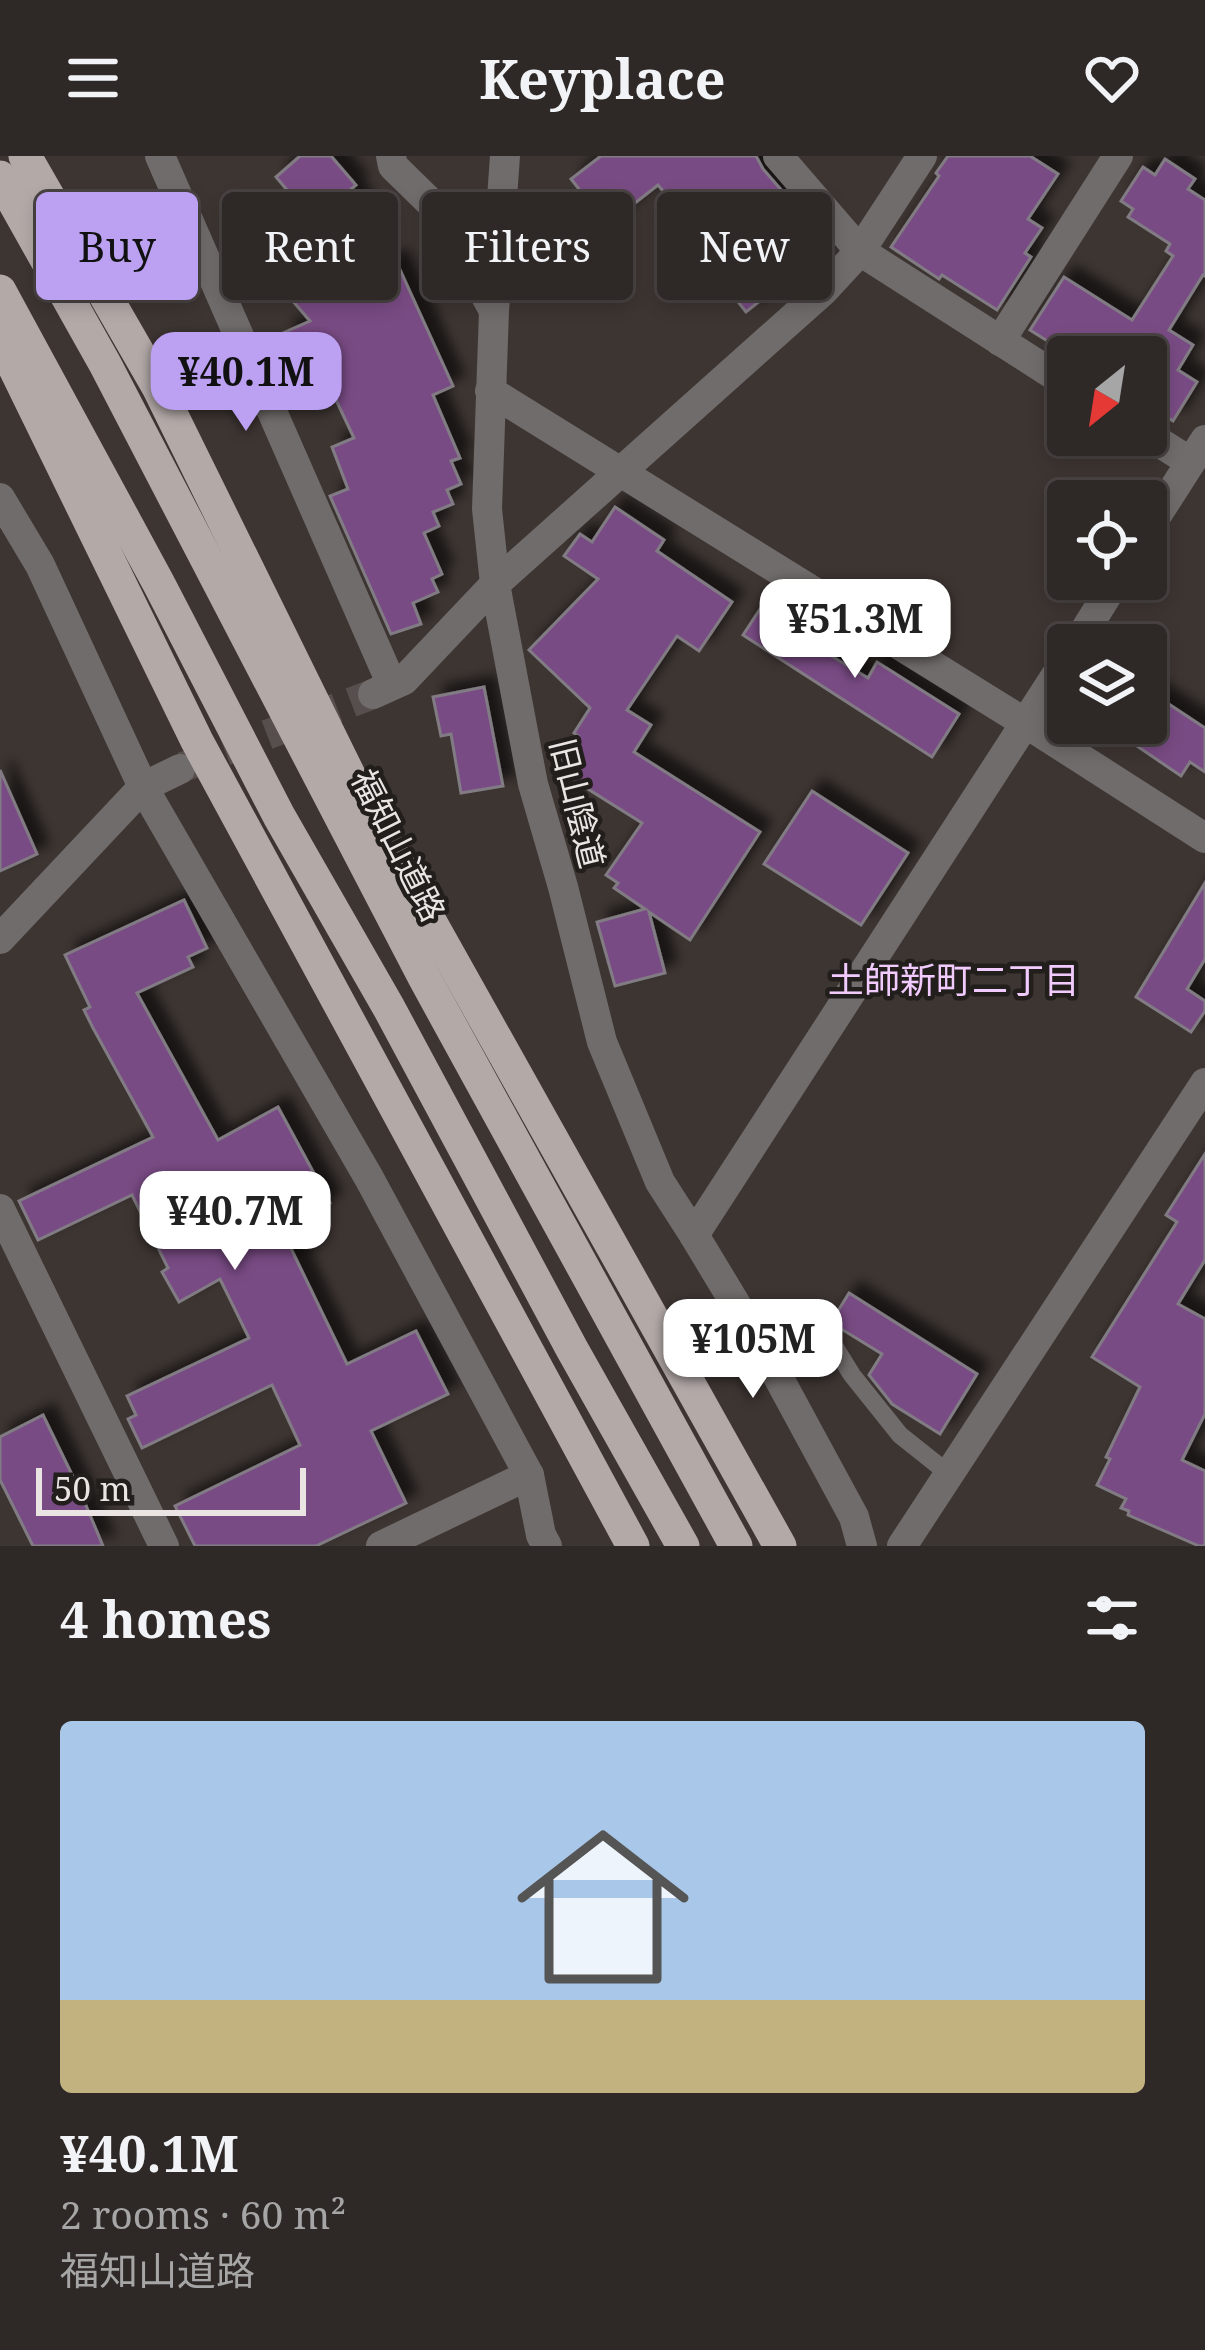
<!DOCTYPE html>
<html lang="en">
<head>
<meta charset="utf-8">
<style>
  :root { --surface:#2e2826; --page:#3a3432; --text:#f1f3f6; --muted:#a7a6a7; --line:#494443; --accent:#bca0f2 }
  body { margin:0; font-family:"Noto Serif","Noto Sans JP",serif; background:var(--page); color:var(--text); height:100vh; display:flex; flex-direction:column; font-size:45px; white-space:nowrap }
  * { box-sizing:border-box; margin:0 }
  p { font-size:39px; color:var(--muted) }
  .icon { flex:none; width:66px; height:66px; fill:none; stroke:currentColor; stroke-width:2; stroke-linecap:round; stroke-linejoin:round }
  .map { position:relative; height:1390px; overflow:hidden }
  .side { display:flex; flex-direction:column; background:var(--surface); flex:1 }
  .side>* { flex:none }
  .top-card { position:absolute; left:36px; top:36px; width:1134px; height:108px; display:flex; gap:24px }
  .needle { width:78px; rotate:210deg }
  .controls { position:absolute; left:1047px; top:180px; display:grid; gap:24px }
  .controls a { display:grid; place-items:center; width:120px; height:120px; border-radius:12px; background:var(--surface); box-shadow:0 6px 18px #0003,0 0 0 3px var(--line); font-size:60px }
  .scale { position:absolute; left:36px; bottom:30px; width:270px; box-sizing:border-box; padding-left:12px; border:6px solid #eae4e3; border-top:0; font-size:33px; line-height:42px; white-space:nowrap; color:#eae4e3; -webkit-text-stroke:9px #211e1c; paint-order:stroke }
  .price { position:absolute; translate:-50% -102px; padding:0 27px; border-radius:24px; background:#fff; color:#222; font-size:39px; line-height:78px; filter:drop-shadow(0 3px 6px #0008) }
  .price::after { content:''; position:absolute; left:50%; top:72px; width:36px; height:27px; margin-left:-18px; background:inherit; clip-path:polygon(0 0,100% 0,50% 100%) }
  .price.active { background:var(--accent); color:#111 }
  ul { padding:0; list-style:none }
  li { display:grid; align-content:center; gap:24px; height:636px; padding:0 60px }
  li span { display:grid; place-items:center; height:372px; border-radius:12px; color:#555 }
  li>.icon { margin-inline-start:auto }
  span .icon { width:216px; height:216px; fill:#fffc; stroke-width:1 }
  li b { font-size:51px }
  h2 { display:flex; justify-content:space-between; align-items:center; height:144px; padding:0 60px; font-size:51px }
  .pill { padding:0 42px; border-radius:12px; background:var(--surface); box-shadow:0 6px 18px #0003,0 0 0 3px var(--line); font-size:42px; line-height:108px }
  .pill.active { background:var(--accent); color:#111 }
  header { display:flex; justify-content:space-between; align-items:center; height:156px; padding:0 60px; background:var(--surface); font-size:54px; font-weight:700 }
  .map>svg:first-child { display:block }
  .building { fill:#794c84; stroke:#817c83; stroke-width:3; filter:url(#shadow) }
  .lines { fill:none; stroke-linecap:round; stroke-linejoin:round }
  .minor-tunnel { stroke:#574f4d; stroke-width:30; stroke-dasharray:30 15; stroke-linecap:butt }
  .service { stroke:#706c6b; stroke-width:18 }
  .minor { stroke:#706c6b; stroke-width:30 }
  .tertiary { stroke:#706c6b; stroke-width:30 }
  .trunk { stroke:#b3aaa8; stroke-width:33 }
  .labels { text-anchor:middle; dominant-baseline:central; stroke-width:9; stroke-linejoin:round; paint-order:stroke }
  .street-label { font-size:33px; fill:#eae4e3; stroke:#211e1c }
  .neighbourhood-label { font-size:36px; fill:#f1cbfe; stroke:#211e1c }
</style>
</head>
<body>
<header><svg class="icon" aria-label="menu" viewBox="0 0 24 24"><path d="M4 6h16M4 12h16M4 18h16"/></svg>Keyplace<svg class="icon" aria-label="heart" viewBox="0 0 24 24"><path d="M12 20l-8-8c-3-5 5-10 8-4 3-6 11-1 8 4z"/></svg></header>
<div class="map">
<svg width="1205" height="1390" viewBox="0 0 1205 1390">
  <defs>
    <filter id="shadow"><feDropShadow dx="11" dy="-11" stdDeviation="6" flood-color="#0009"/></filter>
  </defs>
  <rect width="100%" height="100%" fill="#3d3532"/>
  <!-- building -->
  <g class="building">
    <polygon points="300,0 331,0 356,29 350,34 362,48 322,82 305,62 308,59 276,21"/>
    <polygon points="601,0 756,0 763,13 809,66 805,69 824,94 746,156 686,80 695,73 658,29 607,69 571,23"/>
    <polygon points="948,0 1030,0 1058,18 1028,63 1042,72 1025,97 1031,101 997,154 942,119 939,123 891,91 939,20 936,17"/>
    <polygon points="1165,3 1195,23 1188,33 1205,44 1205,120 1203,119 1169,174 1193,189 1178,214 1197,226 1173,265 1154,253 1150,259 1146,259 1146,201 1073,201 1030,174 1064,121 1132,164 1173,100 1166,95 1170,88 1128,61 1133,53 1121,45 1143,11 1155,19"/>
    <polygon points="297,74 344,128 396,105 453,230 433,239 460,302 451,305 461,328 447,334 453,348 433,356 439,370 424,377 442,418 432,423 438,436 413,447 421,468 391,478 330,340 348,333 332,291 354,282 327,225 309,233 283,177 310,165 259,106"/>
    <polygon points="615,351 664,384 657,395 732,446 699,495 677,480 627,554 651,569 634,596 760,676 690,784 649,756 665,817 615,830 597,766 645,753 614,732 618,727 606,719 642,667 556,613 578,580 574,577 590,552 529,494 598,423 564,400 580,378 592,386"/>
    <polygon points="768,441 804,465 800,471 807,476 803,483 868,522 877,506 959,558 932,601 743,479"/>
    <polygon points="484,531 503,630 461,637 451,578 441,580 433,541"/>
    <polygon points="1146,533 1205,572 1205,616 1190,606 1181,620 1103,567 1146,567"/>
    <polygon points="0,614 37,698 0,715"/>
    <polygon points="812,635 908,697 861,769 764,708"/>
    <polygon points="1205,727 1205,803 1187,833 1205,845 1205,855 1191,876 1136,841"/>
    <polygon points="184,744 207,792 188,801 193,811 137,837 218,984 278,951 330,1047 282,1074 347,1208 416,1175 448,1238 371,1275 406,1347 316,1390 195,1390 175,1350 300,1289 272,1229 142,1292 128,1263 136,1259 127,1240 249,1182 220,1123 179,1146 162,1116 168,1112 132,1039 38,1084 19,1045 153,981 93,872 84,854 90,851 65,799"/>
    <polygon points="1205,998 1205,1104 1178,1148 1205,1163 1205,1258 1182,1304 1205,1315 1205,1390 1199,1390 1128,1359 1129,1355 1121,1352 1126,1343 1097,1329 1110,1303 1106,1301 1140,1231 1092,1201 1177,1066 1166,1059"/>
    <polygon points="849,1137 977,1218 940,1278 892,1248 869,1219 882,1198 838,1171 833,1163"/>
    <polygon points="43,1259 79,1333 103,1390 33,1390 0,1324 0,1281"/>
  </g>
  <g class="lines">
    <!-- minor-tunnel -->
    <polyline class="minor-tunnel" points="183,611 373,538"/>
    <!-- service -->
    <polyline class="service" points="764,1195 821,1169 852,1219 900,1279 949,1318"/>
    <!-- minor -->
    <g class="minor">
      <polyline points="160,0 392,529"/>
      <polyline points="391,0 393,10 440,56 493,153"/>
      <polyline points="505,0 494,155 487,353 495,428 533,628 563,731 602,886 660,1026 694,1079 1068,501"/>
      <polyline points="778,0 860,95 1068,228"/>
      <polyline points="1000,185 1118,0"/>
      <polyline points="490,235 1027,568 1205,682"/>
      <polyline points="1146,278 1189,305"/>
      <polyline points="0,342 40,409 143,631 369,1022 529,1319 381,1390"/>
      <polyline points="1146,376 1205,284"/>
      <polyline points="1076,489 1117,423"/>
      <polyline points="373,538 404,524 495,428 823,135 860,95 922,0"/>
      <polyline points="0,783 143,631 180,613"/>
      <polyline points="0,1053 164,1390"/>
      <polyline points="529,1319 541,1379 547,1390"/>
      <polyline points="902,1390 1205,927"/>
    </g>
    <!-- tertiary -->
    <polyline class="tertiary" points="694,1079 764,1195 854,1361 862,1390"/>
    <!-- trunk -->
    <g class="trunk">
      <polyline points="25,0 158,231 356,633 780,1390"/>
      <polyline points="0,21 105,208 425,823 736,1390"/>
      <polyline points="0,135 159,428 279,660 389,852 572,1193 683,1390"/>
      <polyline points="0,182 197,585 633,1390"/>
    </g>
  </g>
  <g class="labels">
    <!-- street labels -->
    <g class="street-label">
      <text transform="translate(578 647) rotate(76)">旧山陰道</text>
      <text transform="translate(399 689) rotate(63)">福知山道路</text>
    </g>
    <!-- neighbourhood labels -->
    <g class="neighbourhood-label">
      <text x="954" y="823">土師新町二丁目</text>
    </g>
  </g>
</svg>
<div class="controls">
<a><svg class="needle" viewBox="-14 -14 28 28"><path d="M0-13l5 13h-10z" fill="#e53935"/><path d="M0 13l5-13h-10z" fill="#a7a6a7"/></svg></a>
<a><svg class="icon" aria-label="locate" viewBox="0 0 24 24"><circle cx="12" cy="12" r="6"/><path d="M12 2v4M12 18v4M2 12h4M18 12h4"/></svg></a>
<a><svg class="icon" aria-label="layers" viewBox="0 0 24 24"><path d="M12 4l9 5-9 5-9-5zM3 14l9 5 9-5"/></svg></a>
</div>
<div class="scale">50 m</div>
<b class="price active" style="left:246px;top:278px">¥40.1M</b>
<b class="price" style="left:855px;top:525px">¥51.3M</b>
<b class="price" style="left:235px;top:1117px">¥40.7M</b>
<b class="price" style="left:753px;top:1245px">¥105M</b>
<div class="top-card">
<a class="pill active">Buy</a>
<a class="pill">Rent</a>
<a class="pill">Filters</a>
<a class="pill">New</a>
</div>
</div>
<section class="side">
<h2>4 homes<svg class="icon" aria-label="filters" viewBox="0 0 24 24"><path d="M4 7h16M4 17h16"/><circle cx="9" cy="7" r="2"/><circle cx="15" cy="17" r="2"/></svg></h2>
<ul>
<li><span style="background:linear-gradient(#a9c7e8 75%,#c2b280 0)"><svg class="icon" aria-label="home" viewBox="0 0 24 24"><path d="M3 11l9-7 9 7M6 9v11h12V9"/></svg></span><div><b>¥40.1M</b><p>2 rooms · 60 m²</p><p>福知山道路</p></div></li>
</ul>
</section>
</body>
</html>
